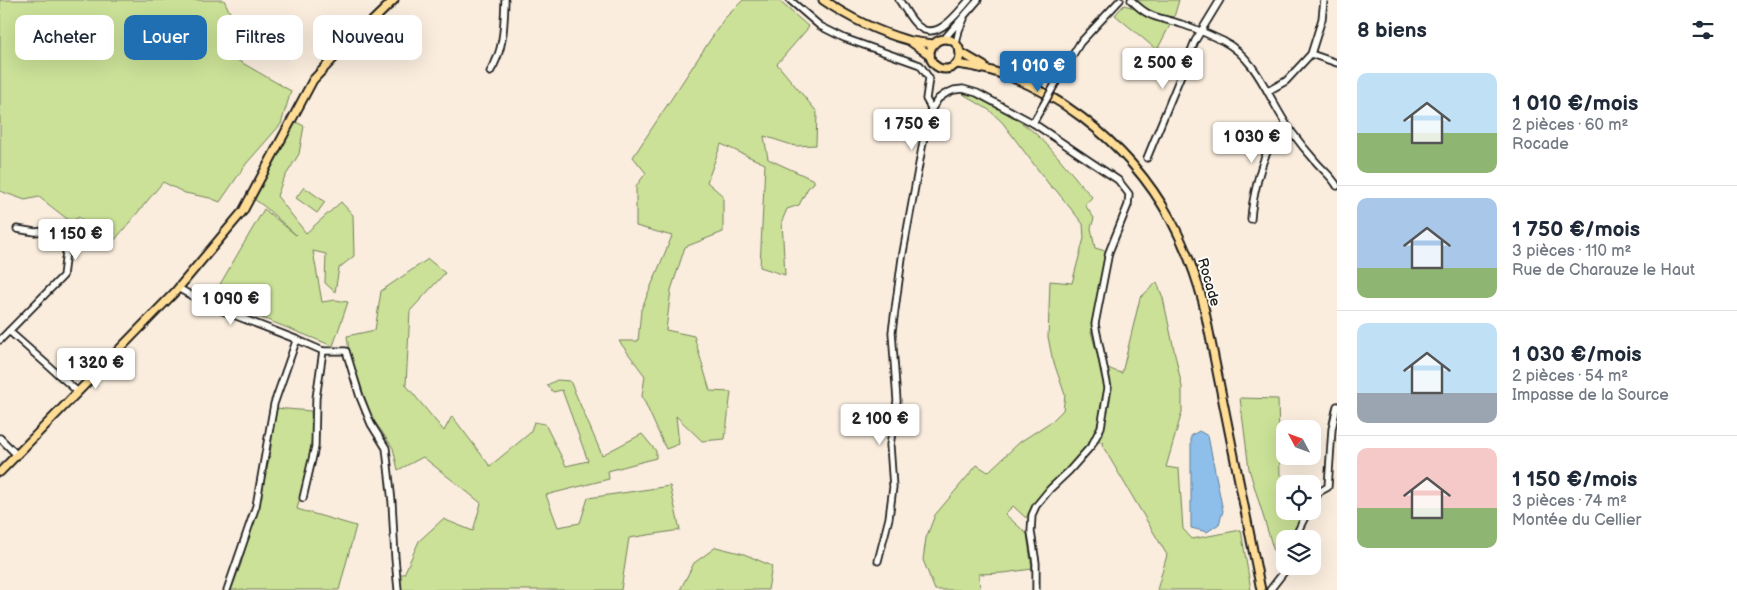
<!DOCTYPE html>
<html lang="fr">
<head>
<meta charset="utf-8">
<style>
  :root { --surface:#fff; --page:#f2f2f3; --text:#1f2937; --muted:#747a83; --line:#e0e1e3; --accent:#1f6fb2 }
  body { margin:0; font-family:"Balsamiq Sans",sans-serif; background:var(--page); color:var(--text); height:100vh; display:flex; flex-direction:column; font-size:19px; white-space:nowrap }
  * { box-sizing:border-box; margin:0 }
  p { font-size:16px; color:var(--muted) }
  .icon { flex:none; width:28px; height:28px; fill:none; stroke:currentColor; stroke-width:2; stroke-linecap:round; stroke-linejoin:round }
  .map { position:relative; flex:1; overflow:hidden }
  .side { display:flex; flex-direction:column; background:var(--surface); width:400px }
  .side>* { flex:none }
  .guide { position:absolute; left:15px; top:15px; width:475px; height:45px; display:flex; gap:10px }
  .needle { width:32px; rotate:311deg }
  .controls { position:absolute; left:1276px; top:420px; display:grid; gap:10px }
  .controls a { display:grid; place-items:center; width:45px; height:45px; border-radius:10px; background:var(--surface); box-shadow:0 5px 20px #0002; font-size:25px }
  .price { position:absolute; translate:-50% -42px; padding:0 11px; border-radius:5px; background:#fff; color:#222; font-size:16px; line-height:32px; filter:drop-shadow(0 1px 2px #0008) }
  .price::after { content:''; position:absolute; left:50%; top:30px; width:15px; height:11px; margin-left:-8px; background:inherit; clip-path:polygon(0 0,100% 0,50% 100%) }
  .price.current { background:var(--accent); color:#fff }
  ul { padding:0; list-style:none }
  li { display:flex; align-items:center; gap:15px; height:125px; padding:0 20px }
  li+li { border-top:1px solid var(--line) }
  li span { display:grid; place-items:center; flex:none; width:140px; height:100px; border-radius:10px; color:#555 }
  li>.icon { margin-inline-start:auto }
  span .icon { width:60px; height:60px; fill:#fffc; stroke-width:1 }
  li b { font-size:21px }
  h2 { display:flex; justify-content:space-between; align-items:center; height:60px; padding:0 20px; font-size:21px }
  .tag { padding:0 18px; border-radius:10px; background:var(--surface); box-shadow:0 5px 20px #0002; font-size:18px; line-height:45px }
  .tag.current { background:var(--accent); color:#fff }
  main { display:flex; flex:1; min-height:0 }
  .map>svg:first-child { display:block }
  .green { fill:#cae197; stroke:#737e5a }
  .water { fill:#8ebfea; stroke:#607e98 }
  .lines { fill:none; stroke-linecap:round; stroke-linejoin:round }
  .minor-casing { stroke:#1c1c1c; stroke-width:9 }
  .major-casing { stroke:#1c1c1c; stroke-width:11 }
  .minor { stroke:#fdfcf7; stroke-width:5.5 }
  .major { stroke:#ffdd96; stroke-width:7 }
  .minor-bridge-casing { stroke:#1c1c1c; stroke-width:9; stroke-linecap:butt }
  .minor-bridge { stroke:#fdfcf7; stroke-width:5.5 }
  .labels { text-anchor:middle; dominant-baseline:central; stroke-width:4; stroke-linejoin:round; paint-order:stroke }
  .street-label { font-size:14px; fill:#1c1c1c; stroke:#fdfcf7 }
</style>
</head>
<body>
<main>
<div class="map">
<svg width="1337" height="590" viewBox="0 0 1337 590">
  <rect width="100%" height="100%" fill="#faedde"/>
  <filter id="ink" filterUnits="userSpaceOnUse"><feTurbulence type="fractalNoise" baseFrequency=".02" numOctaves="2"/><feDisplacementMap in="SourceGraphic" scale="10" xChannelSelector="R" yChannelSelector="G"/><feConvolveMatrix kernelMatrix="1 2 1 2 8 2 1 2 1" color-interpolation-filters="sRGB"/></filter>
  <g filter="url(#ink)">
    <!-- green -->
    <g class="green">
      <polygon points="0,0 224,0 236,25 218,49 291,91 281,124 246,164 220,202 210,198 185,193 163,182 109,247 79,217 71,222 39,197 25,200 0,191"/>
      <polygon points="743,0 778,0 809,27 777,64 817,112 816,145 795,146 764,136 768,159 814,180 814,183 808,188 799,205 787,209 782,221 785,275 760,267 765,164 721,144 707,182 723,196 723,232 685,247 671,290 666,330 694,336 710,391 731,392 725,439 702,441 676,416 679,444 666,449 642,396 645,376 619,341 638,341 641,310 672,236 636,226 636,186 646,173 633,157 724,19"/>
      <path d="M1136,0H1179L1174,17C1158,17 1146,12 1136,0Z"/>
      <polygon points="1124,5 1131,7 1156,21 1170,25 1157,50 1115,15"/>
      <path d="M968,93C991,105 1015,116 1035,133C1056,152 1073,176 1092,197L1085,205L1094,218L1091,228L1095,248L1109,252L1095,324L1091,332C1098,355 1097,367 1122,373L1140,298L1157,282L1163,298L1182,387V412L1166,467L1179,469L1183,529L1192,539L1241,530L1251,590H1157L1167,555L1102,445L1103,442H1091L1035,502L1026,518L1013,506L1005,514L1027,534L1032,569L1004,573L979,574L980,590H935L923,560L926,538L935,515L977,465L988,472L1020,442L1052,421L1063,410L1065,395L1052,357L1048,337L1050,281L1072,283L1084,238L1083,224L1055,189L1051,187L1002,122L989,110L963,94Z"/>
      <polygon points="292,120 304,126 299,154 283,180 277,196 306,233 341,202 353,215 354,256 339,268 335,292 325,283 326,254 313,251 322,302 335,300 348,302 333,346 212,298 264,209 296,235 265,207 254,199"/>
      <polygon points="304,187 325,202 317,213 296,198"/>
      <polygon points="428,259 445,273 410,311 406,385 444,431 452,416 490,466 530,433 534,422 545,424 566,466 588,461 562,390 553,392 547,385 557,380 570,381 602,455 642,434 656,451 656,458 608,471 609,479 546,495 558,527 580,523 588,498 670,486 680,530 629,538 621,590 401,590 400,574 404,574 419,541 443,519 473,531 481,503 423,457 398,470 393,448 371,416 349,351 347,336 375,330 381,291"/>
      <polygon points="1240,398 1278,399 1280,475 1294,484 1285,484 1285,511 1304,511 1291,539 1285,539 1285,552 1281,561 1275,555 1249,469"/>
      <polygon points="275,408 311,411 312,437 308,465 297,509 356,526 339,590 231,590 241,564 270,456"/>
      <polygon points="716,547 744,554 772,566 768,590 680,590 694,563"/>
    </g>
    <!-- water -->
    <polygon class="water" points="1199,431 1208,436 1223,511 1219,524 1207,532 1191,528 1191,436"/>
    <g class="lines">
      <!-- minor casing -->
      <g class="minor-casing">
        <g id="minor">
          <polyline points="790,0 820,26 844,38 920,65 929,78 926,99 931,108"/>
          <path d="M899,0C905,8 910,20 918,26C937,43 958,12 969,0"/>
          <path d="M1131,0C1151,20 1157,16 1181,24C1195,28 1210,35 1223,41C1258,59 1269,101 1291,131C1299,142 1308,153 1317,163C1324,171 1332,177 1337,186"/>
          <polyline points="944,39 978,0"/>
          <polyline points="956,44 959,30 964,19"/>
          <polyline points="1311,54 1337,63"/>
          <path d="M490,72C504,50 504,26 505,0"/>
          <polyline points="1054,86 1080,43 1120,0"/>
          <polyline points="1268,91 1286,81 1311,54 1322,19 1324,0"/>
          <polyline points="1033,123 1041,109"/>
          <polyline points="1147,158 1195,41 1220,0"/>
          <path d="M1251,219C1252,201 1261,158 1272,144C1277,138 1284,134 1290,130"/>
          <polyline points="178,288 208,305 298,340"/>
          <polyline points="9,331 63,276 69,228 35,232 17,229"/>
          <polyline points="0,340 9,331 78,392"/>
          <polyline points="0,438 16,454"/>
          <polyline points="303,498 315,447 316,398 323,351"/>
          <polyline points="1312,504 1319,492 1328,487 1332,429 1337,406"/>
          <polyline points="1294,539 1308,511"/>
          <polyline points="878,561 889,518 893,487 890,445 897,401 892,332 902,258 928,115 938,99 945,94 954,90 963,89 977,93 1033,123 1091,162 1118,180 1129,194 1128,205 1109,252 1095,324 1108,388 1101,427 1092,445 1069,471 1050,489 1036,506 1032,515 1031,532 1036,563 1036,590"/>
          <polyline points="227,590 256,506 274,404 295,344 298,340 323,351 346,351 360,397 371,424 386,448 392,502 395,558 398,590"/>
          <polyline points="1270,590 1284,572 1286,566"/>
        </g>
      </g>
      <!-- major casing -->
      <g class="major-casing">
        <g id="major">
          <path d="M823,0C848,17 879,32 907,40C916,42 925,43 934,44"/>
          <circle cx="945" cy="54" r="15"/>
          <polyline points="911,42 930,55"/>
          <polyline points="960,52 984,66"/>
          <path d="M957,64C1045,74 1130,144 1171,220C1185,246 1195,273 1203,302L1261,590"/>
          <polyline points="0,472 175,292 243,211 313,80 332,60 394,0"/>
        </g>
      </g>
      <!-- minor -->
      <use href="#minor" class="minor"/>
      <!-- major -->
      <use href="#major" class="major"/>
      <!-- minor-bridge casing -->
      <g class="minor-bridge-casing">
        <polyline id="minor-bridge" points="1041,109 1054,86"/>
      </g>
      <!-- minor-bridge -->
      <use href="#minor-bridge" class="minor-bridge"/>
    </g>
  </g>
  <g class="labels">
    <!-- street labels -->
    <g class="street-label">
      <text transform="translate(1209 282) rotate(74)">Rocade</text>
    </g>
  </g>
</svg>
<div class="controls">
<a><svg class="needle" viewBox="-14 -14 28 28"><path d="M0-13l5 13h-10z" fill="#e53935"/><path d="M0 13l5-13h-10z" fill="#747a83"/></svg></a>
<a><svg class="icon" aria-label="locate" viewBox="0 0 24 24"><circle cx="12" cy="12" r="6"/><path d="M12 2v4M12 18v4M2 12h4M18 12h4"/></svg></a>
<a><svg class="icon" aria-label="layers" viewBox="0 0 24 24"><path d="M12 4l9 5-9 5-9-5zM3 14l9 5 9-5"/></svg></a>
</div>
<b class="price" style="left:1163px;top:90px">2 500 €</b>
<b class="price current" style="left:1038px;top:93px">1 010 €</b>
<b class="price" style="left:912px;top:151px">1 750 €</b>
<b class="price" style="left:1252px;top:164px">1 030 €</b>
<b class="price" style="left:76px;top:261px">1 150 €</b>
<b class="price" style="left:231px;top:326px">1 090 €</b>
<b class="price" style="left:96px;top:390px">1 320 €</b>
<b class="price" style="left:880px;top:446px">2 100 €</b>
<div class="guide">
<a class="tag">Acheter</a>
<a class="tag current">Louer</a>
<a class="tag">Filtres</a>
<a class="tag">Nouveau</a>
</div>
</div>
<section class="side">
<h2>8 biens<svg class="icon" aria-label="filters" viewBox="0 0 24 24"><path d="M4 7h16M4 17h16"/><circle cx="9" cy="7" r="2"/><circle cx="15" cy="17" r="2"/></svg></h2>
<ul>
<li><span style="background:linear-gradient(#bfe0f5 60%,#8fb573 0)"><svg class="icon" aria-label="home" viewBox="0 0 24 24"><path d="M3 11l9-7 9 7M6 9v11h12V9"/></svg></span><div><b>1 010 €/mois</b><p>2 pièces · 60 m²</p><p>Rocade</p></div></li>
<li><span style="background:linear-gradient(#a9c7e8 70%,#8fb573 0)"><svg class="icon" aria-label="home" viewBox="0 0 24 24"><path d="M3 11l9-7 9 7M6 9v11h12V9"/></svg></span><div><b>1 750 €/mois</b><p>3 pièces · 110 m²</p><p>Rue de Charauze le Haut</p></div></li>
<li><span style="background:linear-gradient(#bfe0f5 70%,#9aa5b1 0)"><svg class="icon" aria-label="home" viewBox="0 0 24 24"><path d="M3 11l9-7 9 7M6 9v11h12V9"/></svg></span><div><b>1 030 €/mois</b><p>2 pièces · 54 m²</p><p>Impasse de la Source</p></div></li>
<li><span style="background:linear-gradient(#f6c9c9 60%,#8fb573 0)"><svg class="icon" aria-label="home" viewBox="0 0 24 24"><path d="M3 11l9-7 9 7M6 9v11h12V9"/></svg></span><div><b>1 150 €/mois</b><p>3 pièces · 74 m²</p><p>Montée du Cellier</p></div></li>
</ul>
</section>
</main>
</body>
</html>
